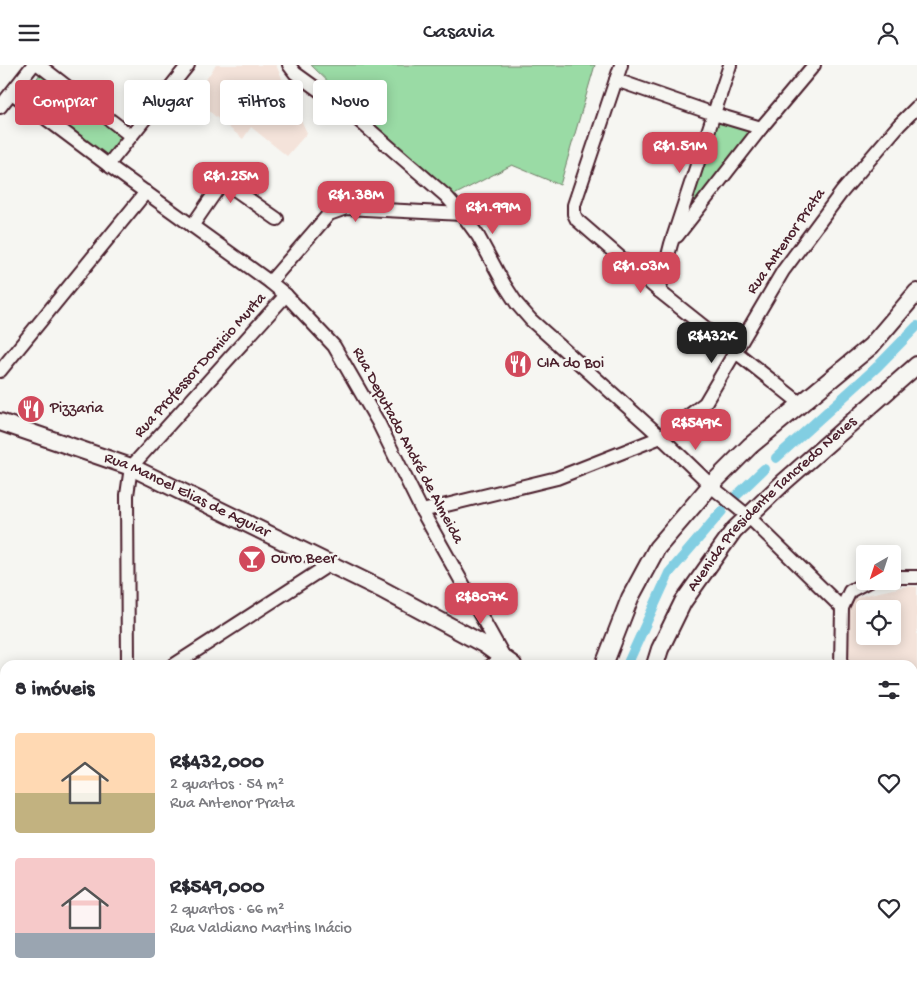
<!DOCTYPE html>
<html lang="pt">
<head>
<meta charset="utf-8">
<style>
  :root { --surface:#fff; --page:#f2f2f3; --text:#2b2b33; --muted:#7c7c81; --accent:#d1495b }
  body { margin:0; font-family:"Gochi Hand",sans-serif; background:var(--page); color:var(--text); height:100vh; display:flex; flex-direction:column; font-size:19px; white-space:nowrap }
  * { box-sizing:border-box; margin:0 }
  p { font-size:16px; color:var(--muted) }
  .icon { flex:none; width:28px; height:28px; fill:none; stroke:currentColor; stroke-width:2; stroke-linecap:round; stroke-linejoin:round }
  .map { position:relative; flex:1; overflow:hidden }
  .panel { position:absolute; left:0px; top:595px; width:918px; height:321px; display:flex; flex-direction:column; background:var(--surface); border-radius:15px 15px 0 0; box-shadow:0 2px 12px #0003 }
  .panel>* { flex:none }
  .banner { position:absolute; left:15px; top:15px; width:500px; height:45px; display:flex; gap:10px }
  .needle { width:32px; rotate:219deg }
  .buttons { position:absolute; left:856px; top:480px; display:grid; gap:10px }
  .buttons a { display:grid; place-items:center; width:45px; height:45px; border-radius:5px; background:var(--surface); box-shadow:0 2px 12px #0003; font-size:25px }
  .price { position:absolute; translate:-50% -42px; padding:0 11px; border-radius:10px; background:var(--accent); color:#fff; font-size:16px; line-height:32px; filter:drop-shadow(0 1px 2px #0008) }
  .price::after { content:''; position:absolute; left:50%; top:30px; width:15px; height:11px; margin-left:-8px; background:inherit; clip-path:polygon(0 0,100% 0,50% 100%) }
  .price.on { background:#222; color:#fff }
  ul { padding:0; list-style:none }
  li { display:flex; align-items:center; gap:15px; height:125px; padding:0 15px }
  li span { display:grid; place-items:center; flex:none; width:140px; height:100px; border-radius:5px; color:#555 }
  li>.icon { margin-inline-start:auto }
  span .icon { width:60px; height:60px; fill:#fffc; stroke-width:1 }
  li b { font-size:21px }
  h2 { display:flex; justify-content:space-between; align-items:center; height:60px; padding:0 15px; font-size:21px }
  .pill { padding:0 18px; border-radius:5px; background:var(--surface); box-shadow:0 2px 12px #0003; font-size:18px; line-height:45px }
  .pill.on { background:var(--accent); color:#fff }
  header { display:flex; justify-content:space-between; align-items:center; height:65px; padding:0 15px; background:var(--surface); font-size:22px; font-weight:600 }
  .map>svg:first-child { display:block }
  .built { fill:#f4e3da; fill-rule:evenodd }
  .green { fill:#9adba5; stroke:#727d68 }
  .lines { fill:none; stroke-linecap:round; stroke-linejoin:round }
  .canal { stroke:#82cee2; stroke-width:10 }
  .minor-casing { stroke:#4a1f2b; stroke-width:16 }
  .major-casing { stroke:#4a1f2b; stroke-width:20 }
  .minor { stroke:#f6f6f2; stroke-width:12 }
  .major { stroke:#f6f6f2; stroke-width:16 }
  .labels { text-anchor:middle; dominant-baseline:central; stroke-width:5; stroke-linejoin:round; paint-order:stroke }
  .street-label { font-size:16px; fill:#4a1f2b; stroke:#f6f6f2 }
  .poi-label { font-size:16px; fill:#4a1f2b; stroke:#f6f6f2; text-anchor:start }
</style>
</head>
<body>
<header><svg class="icon" aria-label="menu" viewBox="0 0 24 24"><path d="M4 6h16M4 12h16M4 18h16"/></svg>Casavia<svg class="icon" aria-label="person" viewBox="0 0 24 24"><circle cx="12" cy="8" r="4"/><path d="M4 21q1-7 8-7t8 7"/></svg></header>
<div class="map">
<svg width="917" height="916" viewBox="0 0 917 916">
  <rect width="100%" height="100%" fill="#f6f6f2"/>
  <filter id="ink" filterUnits="userSpaceOnUse"><feTurbulence type="fractalNoise" baseFrequency=".02" numOctaves="2"/><feDisplacementMap in="SourceGraphic" scale="10" xChannelSelector="R" yChannelSelector="G"/><feConvolveMatrix kernelMatrix="1 2 1 2 8 2 1 2 1" color-interpolation-filters="sRGB"/></filter>
  <g filter="url(#ink)">
    <!-- built -->
    <g class="built">
      <polygon points="216,0 276,0 307,68 287,91 251,62 243,74 193,33"/>
      <path d="M907,521L917,522V712L913,713L912,600H849L846,541L853,535L861,531ZM865,544H892V571H865Z"/>
    </g>
    <!-- green -->
    <g class="green">
      <polygon points="311,0 595,0 560,120 512,100 454,130 346,34"/>
      <polygon points="40,9 125,73 110,93 26,29"/>
      <polygon points="714,49 761,63 671,179"/>
    </g>
    <g class="lines">
      <!-- canal -->
      <g class="canal">
        <polyline points="776,393 877,302 917,261"/>
        <polyline points="736,431 764,404"/>
        <polyline points="627,600 669,508 722,446"/>
        <polyline points="584,916 585,911"/>
      </g>
      <!-- minor casing -->
      <g class="minor-casing">
        <g id="minor">
          <polyline points="39,0 131,71"/>
          <polyline points="289,0 295,8 349,47 446,131 462,149 478,171 504,219 517,239 531,255 661,372 717,426 749,452 842,543"/>
          <polyline points="621,0 574,140 574,149 577,155 659,226 800,338"/>
          <polyline points="616,15 714,49 761,63"/>
          <polyline points="12,28 108,100 270,217 286,230 334,281 378,357 422,446 504,592"/>
          <polyline points="0,42 33,0"/>
          <polyline points="108,100 188,0"/>
          <polyline points="192,161 223,116 277,154"/>
          <polyline points="677,171 761,63 814,0"/>
          <polyline points="270,217 329,149 346,143 462,149"/>
          <polyline points="659,226 671,179 730,0"/>
          <polyline points="0,306 146,127"/>
          <polyline points="422,446 557,413 661,372 705,338 783,206 841,128 899,60 917,42"/>
          <polyline points="892,512 917,512"/>
          <polyline points="128,600 127,430 131,402 286,230"/>
          <polyline points="174,600 330,499"/>
          <polyline points="491,600 493,599"/>
          <polyline points="841,600 842,543 850,526 869,516"/>
          <polyline points="912,783 917,782"/>
          <polyline points="0,910 5,907"/>
          <polyline points="65,911 67,916"/>
          <polyline points="187,911 189,916"/>
          <polyline points="310,911 313,916"/>
          <polyline points="393,916 393,911"/>
          <polyline points="495,916 495,911"/>
          <polyline points="798,916 798,911"/>
          <polyline points="842,916 843,911"/>
          <polyline points="888,916 889,911"/>
        </g>
      </g>
      <!-- major casing -->
      <g class="major-casing">
        <g id="major">
          <path id="s1" d="M0,357L131,402L381,524L485,580L513,600"/>
          <polyline points="604,600 630,533 657,483 711,420 750,381 871,281 917,227"/>
          <path id="s2" d="M655,600L660,584L683,537L734,465L784,417L917,300"/>
          <polyline points="563,916 563,911"/>
          <polyline points="609,916 610,911"/>
        </g>
      </g>
      <!-- minor -->
      <use href="#minor" class="minor"/>
      <!-- major -->
      <use href="#major" class="major"/>
    </g>
  </g>
  <!-- icons -->
  <defs>
    <g id="restaurant-disc" transform="scale(1.4375)"><circle r="9.5" fill="#d1495b" stroke="#f6f6f2"/><path d="M-5-6h1v4h1v-4h1v4h1v-4h1v5L-1.5 .5V6h-2V.5L-5-1ZM5-6V6H3V1.5H1.5Q1.5-4 5-6Z" fill="#fff"/></g>
    <g id="bar-disc" transform="scale(1.4375)"><circle r="9.5" fill="#d1495b" stroke="#f6f6f2"/><path d="M-6-5H6L.8 .8V4.5H3.5V6h-7V4.5H-.8V.8Z" fill="#fff"/></g>
  </defs>
  <g fill-rule="evenodd">
    <use href="#restaurant-disc" x="518" y="299"/>
    <use href="#restaurant-disc" x="31" y="344"/>
    <use href="#bar-disc" x="252" y="494"/>
  </g>
  <g class="labels">
    <!-- street labels -->
    <g class="street-label">
      <text transform="translate(787 177) rotate(-55)">Rua Antenor Prata</text>
      <text transform="translate(201 301) rotate(-48)">Rua Professor Domicio Murta</text>
      <text transform="translate(407 381) rotate(62)">Rua Deputado André de Almeida</text>
      <text stroke="none"><textPath href="#s1" startOffset="201">Rua Manoel Elias de Aguiar</textPath></text>
      <text stroke="none"><textPath href="#s2" startOffset="202">Avenida Presidente Tancredo Neves</textPath></text>
    </g>
    <!-- poi labels -->
    <g class="poi-label">
      <text x="537" y="299">CIA do Boi</text>
      <text x="50" y="344">Pizzaria</text>
      <text x="271" y="494">Ouro Beer</text>
    </g>
  </g>
</svg>
<div class="buttons">
<a><svg class="needle" viewBox="-14 -14 28 28"><path d="M0-13l5 13h-10z" fill="#e53935"/><path d="M0 13l5-13h-10z" fill="#7c7c81"/></svg></a>
<a><svg class="icon" aria-label="locate" viewBox="0 0 24 24"><circle cx="12" cy="12" r="6"/><path d="M12 2v4M12 18v4M2 12h4M18 12h4"/></svg></a>
</div>
<b class="price" style="left:680px;top:109px">R$1.51M</b>
<b class="price" style="left:231px;top:139px">R$1.25M</b>
<b class="price" style="left:356px;top:158px">R$1.38M</b>
<b class="price" style="left:493px;top:170px">R$1.99M</b>
<b class="price" style="left:641px;top:229px">R$1.03M</b>
<b class="price on" style="left:712px;top:299px">R$432K</b>
<b class="price" style="left:696px;top:386px">R$549K</b>
<b class="price" style="left:481px;top:560px">R$807K</b>
<div class="banner">
<a class="pill on">Comprar</a>
<a class="pill">Alugar</a>
<a class="pill">Filtros</a>
<a class="pill">Novo</a>
</div>
<section class="panel">
<h2>8 imóveis<svg class="icon" aria-label="filters" viewBox="0 0 24 24"><path d="M4 7h16M4 17h16"/><circle cx="9" cy="7" r="2"/><circle cx="15" cy="17" r="2"/></svg></h2>
<ul>
<li><span style="background:linear-gradient(#ffd9b3 60%,#c2b280 0)"><svg class="icon" aria-label="home" viewBox="0 0 24 24"><path d="M3 11l9-7 9 7M6 9v11h12V9"/></svg></span><div><b>R$432,000</b><p>2 quartos · 54 m²</p><p>Rua Antenor Prata</p></div><svg class="icon" aria-label="heart" viewBox="0 0 24 24"><path d="M12 20l-8-8c-3-5 5-10 8-4 3-6 11-1 8 4z"/></svg></li>
<li><span style="background:linear-gradient(#f6c9c9 75%,#9aa5b1 0)"><svg class="icon" aria-label="home" viewBox="0 0 24 24"><path d="M3 11l9-7 9 7M6 9v11h12V9"/></svg></span><div><b>R$549,000</b><p>2 quartos · 66 m²</p><p>Rua Valdiano Martins Inácio</p></div><svg class="icon" aria-label="heart" viewBox="0 0 24 24"><path d="M12 20l-8-8c-3-5 5-10 8-4 3-6 11-1 8 4z"/></svg></li>
</ul>
</section>
</div>
</body>
</html>
